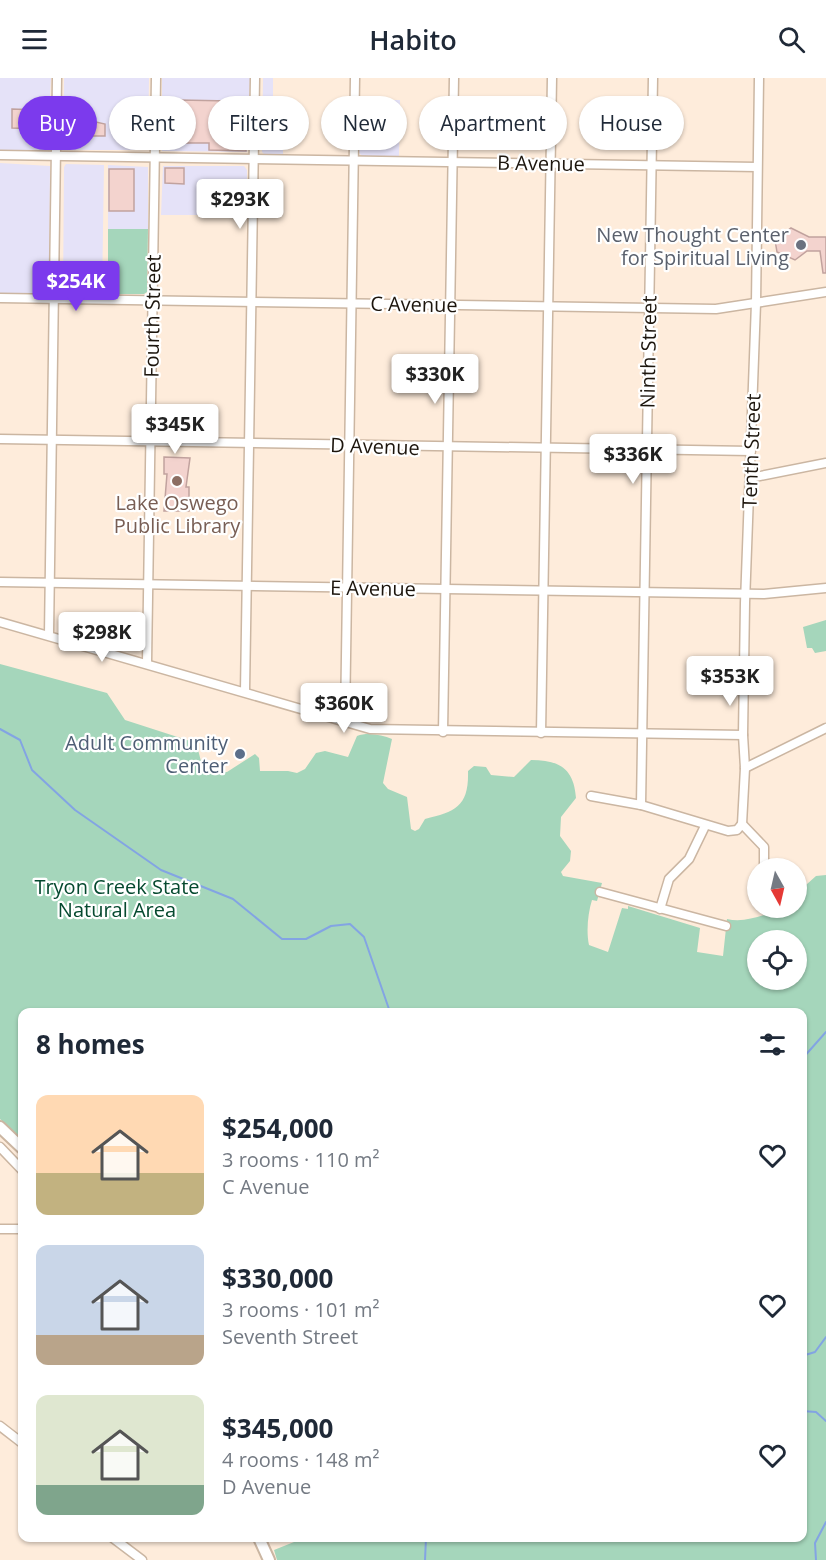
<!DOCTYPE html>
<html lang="en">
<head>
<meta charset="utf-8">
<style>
  :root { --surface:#fff; --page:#f2f2f3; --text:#1f2937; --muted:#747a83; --accent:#7c3aed }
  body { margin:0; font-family:"Open Sans",sans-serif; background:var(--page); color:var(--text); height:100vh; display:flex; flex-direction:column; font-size:22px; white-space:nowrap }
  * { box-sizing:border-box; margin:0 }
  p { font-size:20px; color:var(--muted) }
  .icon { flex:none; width:33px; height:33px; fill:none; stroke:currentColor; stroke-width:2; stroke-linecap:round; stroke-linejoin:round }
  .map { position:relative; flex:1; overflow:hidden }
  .panel { position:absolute; left:18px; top:930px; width:789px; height:534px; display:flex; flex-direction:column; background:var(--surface); border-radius:12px; box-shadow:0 2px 4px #0004 }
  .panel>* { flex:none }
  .top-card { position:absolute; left:18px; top:18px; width:790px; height:54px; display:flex; gap:12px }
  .needle { width:39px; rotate:172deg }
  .tools { position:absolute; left:747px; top:780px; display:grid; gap:12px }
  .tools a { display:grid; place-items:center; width:60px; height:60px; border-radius:50%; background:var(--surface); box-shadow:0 2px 4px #0004; font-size:30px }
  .price { position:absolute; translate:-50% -51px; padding:0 14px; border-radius:6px; background:#fff; color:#222; font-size:20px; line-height:39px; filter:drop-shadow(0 2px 3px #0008) }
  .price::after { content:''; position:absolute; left:50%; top:36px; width:18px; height:14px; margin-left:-9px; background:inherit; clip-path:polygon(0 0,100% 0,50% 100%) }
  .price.active { background:var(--accent); color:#fff }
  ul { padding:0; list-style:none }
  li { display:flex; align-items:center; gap:18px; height:150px; padding:0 18px }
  li span { display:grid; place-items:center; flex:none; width:168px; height:120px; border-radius:12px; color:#555 }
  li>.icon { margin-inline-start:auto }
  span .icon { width:72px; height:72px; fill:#fffc; stroke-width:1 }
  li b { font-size:26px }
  h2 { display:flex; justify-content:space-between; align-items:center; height:72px; padding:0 18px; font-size:26px }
  .pill { padding:0 21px; border-radius:27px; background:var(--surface); box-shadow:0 2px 4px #0004; font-size:21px; line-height:54px }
  .pill.active { background:var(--accent); color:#fff }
  header { display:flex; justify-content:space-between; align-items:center; height:78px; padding:0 18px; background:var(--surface); font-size:27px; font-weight:600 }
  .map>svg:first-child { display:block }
  .commercial { fill:#e5e2f8 }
  .green { fill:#a5d6bb; fill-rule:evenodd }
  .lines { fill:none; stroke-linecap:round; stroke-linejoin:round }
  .stream { stroke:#83a4e3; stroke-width:2 }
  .building { fill:#f3d3ce; stroke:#c1a29e; stroke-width:1.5 }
  .minor-casing { stroke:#cbb6a2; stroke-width:11 }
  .major-casing { stroke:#cbb6a2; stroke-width:14 }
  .minor { stroke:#fff; stroke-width:8 }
  .major { stroke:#fff; stroke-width:10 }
  .worship-dot { fill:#6b7280; stroke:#fff; stroke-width:2 }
  .education-dot { fill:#8d6e63; stroke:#fff; stroke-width:2 }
  .service-dot { fill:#5c6f8a; stroke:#fff; stroke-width:2 }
  .labels { text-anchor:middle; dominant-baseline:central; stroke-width:4.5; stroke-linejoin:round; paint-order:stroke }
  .street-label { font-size:20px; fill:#1c150d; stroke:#fff }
  .worship-label { font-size:20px; fill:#5b616d; stroke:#fff; text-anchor:end }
  .education-label { font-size:20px; fill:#785e54; stroke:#fff }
  .service-label { font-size:20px; fill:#4e5e75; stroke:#fff; text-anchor:end }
  .park-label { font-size:20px; fill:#05492f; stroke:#fff }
</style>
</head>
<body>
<header><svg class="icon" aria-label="menu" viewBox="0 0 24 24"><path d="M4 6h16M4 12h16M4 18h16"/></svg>Habito<svg class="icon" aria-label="search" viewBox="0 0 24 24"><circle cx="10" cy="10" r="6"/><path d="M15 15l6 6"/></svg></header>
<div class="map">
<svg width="826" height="1482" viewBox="0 0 826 1482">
  <rect width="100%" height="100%" fill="#feecdb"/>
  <!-- commercial -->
  <g class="commercial">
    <polygon points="0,0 51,0 47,72 0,72"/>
    <polygon points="64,0 149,0 148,72 63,72"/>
    <polygon points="162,0 250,0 247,74 162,73"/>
    <polygon points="263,0 273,0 273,42 283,42 283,76 264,76 262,74"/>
    <polygon points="360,22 400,22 399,78 362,78 359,75"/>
    <polygon points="0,85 50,88 49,215 46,217 0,216"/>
    <polygon points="66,86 104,87 102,218 63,217 64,89"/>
    <polygon points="108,87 148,89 148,151 108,151"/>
    <polygon points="163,88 244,88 247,92 247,107 201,106 201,137 161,137"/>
  </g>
  <!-- green -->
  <g class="green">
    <polygon points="108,151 148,151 147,214 144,216 111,216 108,213"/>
    <polygon points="826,542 826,573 815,575 812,570 807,570 803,549"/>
    <path d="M0,586L107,615L125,642L190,663L197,668L202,687L209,695L227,694L255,676L259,680L260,693H288L297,695L305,691L316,675L325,673L348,679L357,658C368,654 382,657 392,661L383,705L388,711L407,719L411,751L415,753L419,751L425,741C456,734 469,728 468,693L474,688L486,689L491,697L514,699L531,682C560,682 574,691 576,720L561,739L560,758L571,773L570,783L561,794L563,798L602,805L597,823L592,822C588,835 586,853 589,867L608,874L622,830L628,831V828L700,850L697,874L723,878L727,841C750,847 774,830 796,830L797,815L816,798L826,797V1482H277L274,1472L304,1460H802V934H22V1062L0,1041ZM758,862H796V902H758Z"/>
  </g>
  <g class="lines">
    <!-- stream -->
    <g class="stream">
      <polyline points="0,651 20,662 32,692 75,732 161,792 233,821 282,861 306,861 331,848 350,846 364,859 390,934"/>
      <polyline points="802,981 826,954"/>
      <polyline points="802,1278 815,1274 826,1259"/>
      <polyline points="802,1333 816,1334 826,1343"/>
      <polyline points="425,1482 426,1460"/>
      <polyline points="816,1482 815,1465 826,1444"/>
    </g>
  </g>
  <!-- building -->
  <g class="building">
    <polygon points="233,20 247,23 246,73 209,72 209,65 179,65 180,22 230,23"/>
    <polygon points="76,30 87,30 87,42 105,46 105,58 82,58 82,61 70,63 70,34 76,34"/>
    <polygon points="12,31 37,32 37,41 46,41 46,51 12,50"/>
    <polygon points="165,90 184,90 184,106 165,105"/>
    <rect x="109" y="91" width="25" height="42"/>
    <polygon points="791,150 809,159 826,159 826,195 823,195 820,173 807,173 795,182 777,174 775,162"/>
    <polygon points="164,379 190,380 186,409 189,409 189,433 164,433 167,396 164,396"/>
  </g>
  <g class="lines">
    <!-- minor casing -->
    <g class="minor-casing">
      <g id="minor">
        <polyline points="0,77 757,89"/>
        <polyline points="0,220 716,231 826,214"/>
        <polyline points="0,361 751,373"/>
        <polyline points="750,400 826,385"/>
        <polyline points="0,504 764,516 826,510"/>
        <polyline points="0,544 370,651 743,657"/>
        <polyline points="49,556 57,0"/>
        <polyline points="147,584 156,0"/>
        <polyline points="245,613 255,0"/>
        <polyline points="345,643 355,0"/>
        <polyline points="443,654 454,0"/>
        <polyline points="541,655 552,0"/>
        <polyline points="745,690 826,650"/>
        <polyline points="591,718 641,727 728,753 737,752 742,746"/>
        <polyline points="641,727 653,0"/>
        <polyline points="742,746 745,690 743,657 745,525 756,225 759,0"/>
        <polyline points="742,746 764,769 764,790"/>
        <polyline points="600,814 726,848"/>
        <polyline points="660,831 669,801 689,781 705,748"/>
        <polyline points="0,1069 22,1092"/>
        <polyline points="0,1151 22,1151"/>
        <polyline points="0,1348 22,1365"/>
        <polyline points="113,1460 142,1482"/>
      </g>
    </g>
    <!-- major casing -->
    <g class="major-casing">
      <g id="major">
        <polyline points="0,1049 22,1070"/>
        <polyline points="259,1460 269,1482"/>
      </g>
    </g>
    <!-- minor -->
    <use href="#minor" class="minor"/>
    <!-- major -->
    <use href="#major" class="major"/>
  </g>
  <!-- markers -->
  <circle class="worship-dot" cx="801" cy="167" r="6"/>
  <circle class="education-dot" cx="177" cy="403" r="6"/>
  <circle class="service-dot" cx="240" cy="676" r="6"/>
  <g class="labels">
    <!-- street labels -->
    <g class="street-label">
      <text transform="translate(541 85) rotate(1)">B Avenue</text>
      <text transform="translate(414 226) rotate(1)">C Avenue</text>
      <text transform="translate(152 238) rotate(-89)">Fourth Street</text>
      <text transform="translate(648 274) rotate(-89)">Ninth Street</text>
      <text transform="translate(375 368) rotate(2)">D Avenue</text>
      <text transform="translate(751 373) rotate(-88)">Tenth Street</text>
      <text transform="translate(373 510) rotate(1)">E Avenue</text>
    </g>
    <!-- worship labels -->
    <g class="worship-label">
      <text x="789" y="156">New Thought Center<tspan x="789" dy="23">for Spiritual Living</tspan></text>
    </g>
    <!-- education labels -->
    <g class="education-label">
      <text x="177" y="424">Lake Oswego<tspan x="177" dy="23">Public Library</tspan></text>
    </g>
    <!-- service labels -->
    <g class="service-label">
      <text x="228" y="664">Adult Community<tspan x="228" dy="23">Center</tspan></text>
    </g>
    <!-- park labels -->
    <g class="park-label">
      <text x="117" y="808">Tryon Creek State<tspan x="117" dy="23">Natural Area</tspan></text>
    </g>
  </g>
</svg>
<div class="tools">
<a><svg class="needle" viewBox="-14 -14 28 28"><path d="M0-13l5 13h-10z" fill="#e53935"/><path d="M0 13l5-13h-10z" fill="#747a83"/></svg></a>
<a><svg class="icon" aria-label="locate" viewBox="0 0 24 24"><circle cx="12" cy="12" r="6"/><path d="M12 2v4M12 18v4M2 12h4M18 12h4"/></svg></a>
</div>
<b class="price" style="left:240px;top:152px">$293K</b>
<b class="price active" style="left:76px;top:234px">$254K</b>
<b class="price" style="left:435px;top:327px">$330K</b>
<b class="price" style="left:175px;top:377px">$345K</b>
<b class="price" style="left:633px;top:407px">$336K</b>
<b class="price" style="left:102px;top:585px">$298K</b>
<b class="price" style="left:730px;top:629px">$353K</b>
<b class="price" style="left:344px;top:656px">$360K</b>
<div class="top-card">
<a class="pill active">Buy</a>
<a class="pill">Rent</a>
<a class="pill">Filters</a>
<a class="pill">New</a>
<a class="pill">Apartment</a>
<a class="pill">House</a>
</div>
<section class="panel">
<h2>8 homes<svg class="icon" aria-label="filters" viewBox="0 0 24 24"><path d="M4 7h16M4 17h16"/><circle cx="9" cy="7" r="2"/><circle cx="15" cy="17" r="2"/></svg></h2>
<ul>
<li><span style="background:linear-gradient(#ffd9b3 65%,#c2b280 0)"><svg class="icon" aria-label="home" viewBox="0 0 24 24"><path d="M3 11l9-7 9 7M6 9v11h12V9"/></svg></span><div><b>$254,000</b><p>3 rooms · 110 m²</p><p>C Avenue</p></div><svg class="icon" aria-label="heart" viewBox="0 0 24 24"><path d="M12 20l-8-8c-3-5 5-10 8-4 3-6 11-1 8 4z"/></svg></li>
<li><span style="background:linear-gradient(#c9d6e8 75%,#b9a48a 0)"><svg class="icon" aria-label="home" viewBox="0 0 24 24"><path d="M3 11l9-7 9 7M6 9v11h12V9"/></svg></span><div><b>$330,000</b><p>3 rooms · 101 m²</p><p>Seventh Street</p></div><svg class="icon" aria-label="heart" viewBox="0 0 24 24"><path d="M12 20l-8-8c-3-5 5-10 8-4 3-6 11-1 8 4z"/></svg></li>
<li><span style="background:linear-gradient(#dfe7d0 75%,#7fa58c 0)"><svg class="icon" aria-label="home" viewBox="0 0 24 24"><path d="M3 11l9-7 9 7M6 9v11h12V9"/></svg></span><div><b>$345,000</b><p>4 rooms · 148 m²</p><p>D Avenue</p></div><svg class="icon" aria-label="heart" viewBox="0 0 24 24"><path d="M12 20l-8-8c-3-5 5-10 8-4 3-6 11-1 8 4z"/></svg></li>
</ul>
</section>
</div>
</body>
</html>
